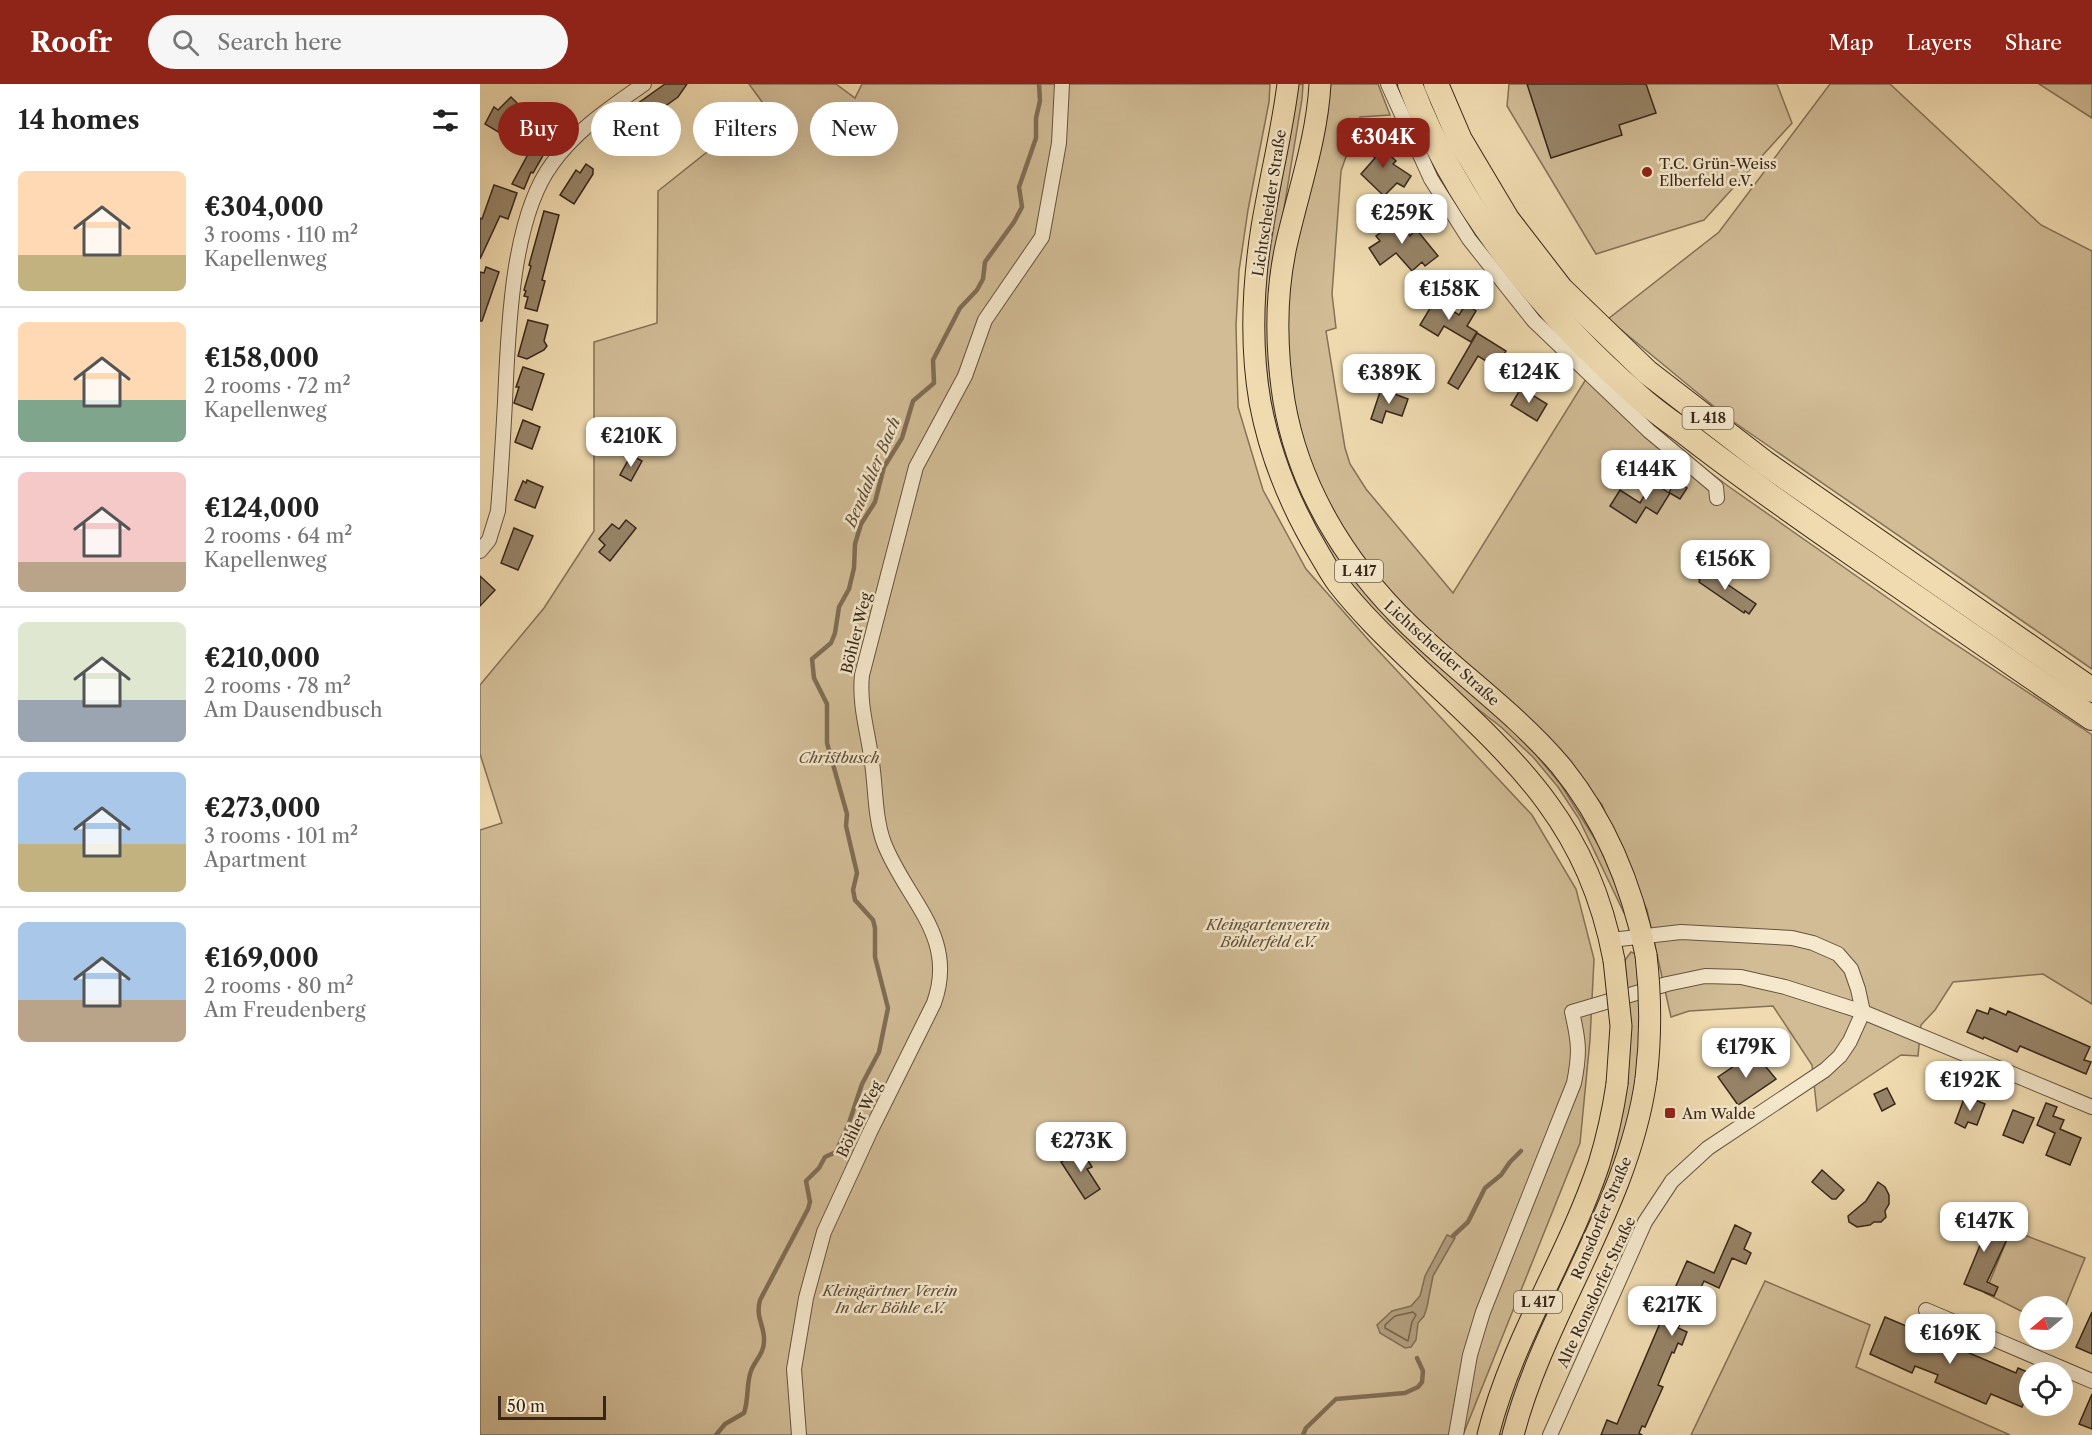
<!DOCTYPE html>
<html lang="en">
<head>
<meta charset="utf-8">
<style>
  :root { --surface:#fff; --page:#f6f6f6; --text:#222; --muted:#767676; --line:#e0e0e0; --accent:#8f2418 }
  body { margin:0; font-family:"Libre Caslon Text",serif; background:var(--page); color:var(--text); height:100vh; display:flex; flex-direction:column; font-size:22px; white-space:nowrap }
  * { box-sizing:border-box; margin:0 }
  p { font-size:20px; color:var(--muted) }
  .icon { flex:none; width:33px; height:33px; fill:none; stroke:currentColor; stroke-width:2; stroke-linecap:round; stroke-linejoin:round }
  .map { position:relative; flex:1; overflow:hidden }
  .details { display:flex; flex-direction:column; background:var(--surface); width:480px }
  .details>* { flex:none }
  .top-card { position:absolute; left:18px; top:18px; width:570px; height:54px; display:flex; gap:12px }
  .needle { width:39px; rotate:251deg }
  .controls { position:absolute; left:1539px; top:1212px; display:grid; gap:12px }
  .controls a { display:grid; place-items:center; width:54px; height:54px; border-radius:50%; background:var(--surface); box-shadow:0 6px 24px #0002; font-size:30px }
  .scale { position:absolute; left:18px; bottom:15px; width:108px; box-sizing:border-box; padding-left:6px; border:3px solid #372619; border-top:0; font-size:16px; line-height:21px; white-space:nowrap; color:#372619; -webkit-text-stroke:4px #f5e8cc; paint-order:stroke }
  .price { position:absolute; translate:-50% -51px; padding:0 14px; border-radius:12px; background:#fff; color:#222; font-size:20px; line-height:39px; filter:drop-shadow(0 2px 3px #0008) }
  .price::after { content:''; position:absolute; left:50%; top:36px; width:18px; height:14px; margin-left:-9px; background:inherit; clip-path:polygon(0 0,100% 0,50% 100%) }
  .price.selected { background:var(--accent); color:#fff }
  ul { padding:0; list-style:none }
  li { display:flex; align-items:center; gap:18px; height:150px; padding:0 18px }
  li+li { border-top:2px solid var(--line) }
  li span { display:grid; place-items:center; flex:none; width:168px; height:120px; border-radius:9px; color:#555 }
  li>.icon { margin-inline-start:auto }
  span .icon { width:72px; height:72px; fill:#fffc; stroke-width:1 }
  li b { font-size:26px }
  h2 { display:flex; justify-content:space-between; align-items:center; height:72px; padding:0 18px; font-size:26px }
  .chip { padding:0 21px; border-radius:27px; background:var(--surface); box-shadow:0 6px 24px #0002; font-size:21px; line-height:54px }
  .chip.selected { background:var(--accent); color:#fff }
  header { display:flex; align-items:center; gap:36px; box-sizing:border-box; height:84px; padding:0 30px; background:var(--accent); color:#fff }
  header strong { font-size:28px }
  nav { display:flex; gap:33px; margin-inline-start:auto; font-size:21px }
  .search { width:420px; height:54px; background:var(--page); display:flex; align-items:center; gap:15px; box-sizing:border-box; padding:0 21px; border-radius:33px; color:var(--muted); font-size:22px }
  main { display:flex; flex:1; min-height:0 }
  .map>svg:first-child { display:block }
  .green { fill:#d1bc96; stroke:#847158; stroke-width:1.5 }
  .water { fill:#b19d7d; stroke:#806d55; stroke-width:1.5 }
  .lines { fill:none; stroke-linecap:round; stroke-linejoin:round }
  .shore { stroke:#74624b; stroke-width:1.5 }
  .stream { stroke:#806d55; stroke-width:4.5 }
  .building { fill:#978468; stroke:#372619; stroke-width:1.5 }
  .street-casing { stroke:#65533f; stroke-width:16 }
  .primary-casing { stroke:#372619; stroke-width:23 }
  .highway-casing { stroke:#372619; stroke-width:26 }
  .street { stroke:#f5e8cc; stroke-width:14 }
  .primary { stroke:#f0dbb0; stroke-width:21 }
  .highway { stroke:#f0dbb0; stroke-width:24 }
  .primary-bridge-casing { stroke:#372619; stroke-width:23; stroke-linecap:butt }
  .primary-bridge { stroke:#f0dbb0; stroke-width:21 }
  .poi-dot { fill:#8f2418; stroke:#f5e8cc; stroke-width:2 }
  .labels { text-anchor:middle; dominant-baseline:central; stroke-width:5; stroke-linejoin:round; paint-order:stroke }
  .shield { fill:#f5e8cc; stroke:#70604f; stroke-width:1.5 }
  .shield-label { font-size:14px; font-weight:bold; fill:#372619 }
  .poi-label { font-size:15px; fill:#372619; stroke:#f5e8cc; text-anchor:start }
  .street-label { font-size:15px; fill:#372619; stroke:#f5e8cc }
  .park-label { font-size:15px; font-style:italic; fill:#5e4c38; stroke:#f5e8cc }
  .water-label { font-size:16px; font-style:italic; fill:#5c4a37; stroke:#f5e8cc }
</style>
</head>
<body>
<header>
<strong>Roofr</strong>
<div class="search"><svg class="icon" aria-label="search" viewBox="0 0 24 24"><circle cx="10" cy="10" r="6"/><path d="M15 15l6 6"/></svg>Search here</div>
<nav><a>Map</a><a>Layers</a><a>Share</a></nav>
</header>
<main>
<section class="details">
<h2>14 homes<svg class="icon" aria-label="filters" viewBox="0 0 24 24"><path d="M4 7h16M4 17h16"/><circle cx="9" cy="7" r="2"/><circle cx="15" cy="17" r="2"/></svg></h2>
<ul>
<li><span style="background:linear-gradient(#ffd9b3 70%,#c2b280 0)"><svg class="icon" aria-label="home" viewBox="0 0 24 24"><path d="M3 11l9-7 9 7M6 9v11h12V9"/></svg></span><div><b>€304,000</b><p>3 rooms · 110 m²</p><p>Kapellenweg</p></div></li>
<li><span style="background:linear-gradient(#ffd9b3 65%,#7fa58c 0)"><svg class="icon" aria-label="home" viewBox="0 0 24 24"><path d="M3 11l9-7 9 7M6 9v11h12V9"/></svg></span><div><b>€158,000</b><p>2 rooms · 72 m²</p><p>Kapellenweg</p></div></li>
<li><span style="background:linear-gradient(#f6c9c9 75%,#b9a48a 0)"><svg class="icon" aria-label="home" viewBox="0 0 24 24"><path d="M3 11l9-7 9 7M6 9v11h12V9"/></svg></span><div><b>€124,000</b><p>2 rooms · 64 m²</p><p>Kapellenweg</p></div></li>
<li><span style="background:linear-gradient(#dfe7d0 65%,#9aa5b1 0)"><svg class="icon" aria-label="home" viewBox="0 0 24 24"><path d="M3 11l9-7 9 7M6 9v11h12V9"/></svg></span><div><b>€210,000</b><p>2 rooms · 78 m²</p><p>Am Dausendbusch</p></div></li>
<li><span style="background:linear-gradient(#a9c7e8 60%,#c2b280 0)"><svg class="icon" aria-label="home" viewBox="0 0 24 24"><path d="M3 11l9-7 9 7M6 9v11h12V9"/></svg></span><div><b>€273,000</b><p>3 rooms · 101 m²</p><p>Apartment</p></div></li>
<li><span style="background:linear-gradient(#a9c7e8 65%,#b9a48a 0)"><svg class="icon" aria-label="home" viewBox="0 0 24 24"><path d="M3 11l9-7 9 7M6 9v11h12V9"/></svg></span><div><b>€169,000</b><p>2 rooms · 80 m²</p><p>Am Freudenberg</p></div></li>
</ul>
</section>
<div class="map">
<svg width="1612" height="1351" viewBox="0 0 1612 1351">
  <rect width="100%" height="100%" fill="#f0dbb0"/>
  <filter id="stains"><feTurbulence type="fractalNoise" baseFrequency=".00333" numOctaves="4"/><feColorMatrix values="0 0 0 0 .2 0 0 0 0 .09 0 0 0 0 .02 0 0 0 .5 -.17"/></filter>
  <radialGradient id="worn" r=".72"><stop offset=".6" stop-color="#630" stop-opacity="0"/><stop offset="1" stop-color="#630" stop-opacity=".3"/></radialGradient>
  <!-- green -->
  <g class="green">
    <polygon points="269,0 356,0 375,14 382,0 790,0 789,18 768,126 759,187 756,241 758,323 783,406 826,485 892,560 1052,731 1096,805 1114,875 1110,956 1100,1059 983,1351 0,1351 0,746 22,739 0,670 0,601 64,524 114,447 114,258 177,239 178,107 285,22"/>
    <polygon points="817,0 823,0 822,15 789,215 835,434 863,481 894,519 926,552 1027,641 1057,672 1081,701 1118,760 1131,788 1146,828 1144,829 1099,735 1078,703 1053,673 1021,643 986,616 886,520 861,489 822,421 793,342 783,258 784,204"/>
    <polygon points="847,0 898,0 910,31 880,33 861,87 852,210 856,244 846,247 865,364 870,380 886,405 973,509 1106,295 1248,402 1452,545 1602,644 1612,651 1612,920 1563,890 1473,898 1455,926 1441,941 1438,972 1421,971 1337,1027 1332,981 1293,922 1209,927 1191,933 1167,826 1122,721 1073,661 974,574 889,487 841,409 823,361 813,318 806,262 807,218 816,161"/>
    <polygon points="1029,0 1297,0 1312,39 1224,136 1116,170 1027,22"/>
    <polygon points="1350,0 1410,0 1561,141 1612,167 1612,585 1248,334 1128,235 1239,148"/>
    <polygon points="1559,0 1612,0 1612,34"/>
    <polygon points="1151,868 1156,870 1161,905 1158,990 1149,1036 1134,1085 1023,1351 1018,1351 1035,1297 1090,1173 1148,924 1145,876"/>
    <polygon points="1531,1146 1605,1174 1583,1228 1582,1222 1550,1222 1549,1231 1505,1209"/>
    <polygon points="1285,1197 1390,1241 1376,1283 1530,1351 1211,1351"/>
  </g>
  <!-- water -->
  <polygon class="water" points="967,1151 975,1154 953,1192 947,1223 944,1232 938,1239 936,1256 931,1263 925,1264 900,1249 897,1241 912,1227 931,1222 940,1212 945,1192"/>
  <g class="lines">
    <!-- shore -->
    <polygon class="shore" points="933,1228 936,1231 932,1238 928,1257 905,1244 905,1241 915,1232"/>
    <!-- stream -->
    <g class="stream">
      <polyline points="973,1152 988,1138 1005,1104 1021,1091 1030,1078 1041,1067"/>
      <path d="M236,1351L245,1340L264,1329C269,1315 266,1300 271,1287C275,1276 284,1270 284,1257C285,1242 275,1234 280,1216L328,1125L330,1118L326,1097L339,1084L345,1073L356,1068L369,1039L382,1000L399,968L408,924L395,873V844L393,836L375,816L373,806L377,789L366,742L367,730L347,659V620L334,594L332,575L351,559L355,549L359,523L369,505L374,484L375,460L381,440L395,418L404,383L422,354L433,317L454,299L453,276L480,224L497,206L503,195L505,178L534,138L542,123L539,103L556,54V34L560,17L559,0"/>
      <polyline points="823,1351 826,1344 856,1315 925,1309 938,1303 942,1298 943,1287 937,1274"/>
    </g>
  </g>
  <!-- building -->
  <g class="building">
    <polygon points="185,0 207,0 198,13 170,33 166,29 148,42 155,51 129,69 118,55 140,40 136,35"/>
    <polygon points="1047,0 1166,0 1176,29 1139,41 1142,51 1071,74"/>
    <polygon points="31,13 44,26 30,40 36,45 27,53 5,40 14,23 18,26"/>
    <polygon points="890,52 916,77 913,80 931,92 924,103 917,99 904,112 881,90 895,74 882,61"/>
    <polygon points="53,61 65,68 53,89 51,88 44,105 32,100"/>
    <polygon points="106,80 113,85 113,90 94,120 80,111 96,86 100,89"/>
    <polygon points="14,101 37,109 28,135 20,132 0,175 0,134 2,135"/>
    <polygon points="64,127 79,131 62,196 65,197 57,227 45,224 48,213 44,212 46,207 44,206 51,182 49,181"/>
    <polygon points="912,127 930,152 936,145 958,172 945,182 942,178 932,187 916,169 900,181 889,164 900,157 896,152 903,147 900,142 906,138 903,133"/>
    <polygon points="6,183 19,188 2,237 0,237 0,188 4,189"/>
    <polygon points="955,216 979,231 986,220 996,227 987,242 997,248 991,258 964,242 958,252 940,241"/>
    <polygon points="48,236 68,241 64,257 67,262 64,266 47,275 38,272"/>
    <polygon points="997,249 1026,267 1016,283 998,272 978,305 968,299"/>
    <polygon points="43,283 64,290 52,326 34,319 39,303 36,303"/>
    <polygon points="1041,304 1067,320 1057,337 1031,321"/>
    <polygon points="901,305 928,315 922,332 906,327 902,339 891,335"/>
    <polygon points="43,336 60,343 52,365 35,358"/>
    <polygon points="151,371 162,377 151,397 140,391"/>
    <polygon points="47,396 63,403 55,424 35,416 43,397 46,399"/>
    <polygon points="1195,396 1207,404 1200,415 1190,409 1177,430 1166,423 1156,439 1130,422 1140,406 1160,419 1170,402 1172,403 1174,399 1189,409"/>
    <polygon points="146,436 156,444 130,477 119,468 125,461 119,455 132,440 139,445"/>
    <polygon points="34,444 53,452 38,486 21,479"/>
    <polygon points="1222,483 1276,520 1269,530 1265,527 1264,529 1219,498 1220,496 1216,493"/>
    <polygon points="0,492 15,506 0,522"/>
    <polygon points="1510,924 1526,931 1528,927 1610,963 1604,976 1611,978 1606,990 1540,962 1537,968 1504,953 1503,955 1487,948 1497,926 1508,930"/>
    <polygon points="1277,972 1296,995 1258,1021 1238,993 1263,976 1265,979"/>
    <polygon points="1407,1004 1415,1020 1402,1027 1394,1010"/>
    <polygon points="1485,1012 1505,1020 1497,1041 1488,1038 1485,1044 1475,1039"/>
    <polygon points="1566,1019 1577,1023 1573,1032 1584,1036 1580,1045 1601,1054 1590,1081 1566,1071 1575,1049 1557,1041"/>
    <polygon points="1533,1026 1554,1034 1543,1059 1523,1051"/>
    <polygon points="601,1065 612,1083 607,1085 620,1105 605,1115 581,1078"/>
    <polygon points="1342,1086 1364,1106 1356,1115 1352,1115 1332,1098"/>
    <polygon points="1398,1098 1405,1103 1409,1111 1409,1120 1405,1127 1406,1133 1401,1138 1394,1138 1390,1141 1377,1143 1369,1138 1368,1132 1386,1117"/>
    <polygon points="1489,1129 1512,1138 1510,1143 1529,1151 1507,1198 1518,1203 1514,1212 1484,1200 1503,1154 1483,1145"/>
    <polygon points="1255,1141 1271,1149 1264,1165 1271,1169 1266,1180 1252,1174 1239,1204 1224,1197 1212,1223 1209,1221 1198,1244 1207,1248 1202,1261 1198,1259 1194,1269 1192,1268 1178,1301 1183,1303 1165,1343 1162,1342 1159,1349 1162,1351 1121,1351 1127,1336 1137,1340 1181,1237 1185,1238 1196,1215 1191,1213 1207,1177 1234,1189"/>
    <polygon points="1612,1228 1612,1270 1596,1263"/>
    <polygon points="1405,1233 1536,1289 1538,1284 1550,1289 1550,1320 1544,1318 1542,1323 1511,1310 1506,1320 1455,1298 1458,1291 1435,1282 1432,1289 1390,1270"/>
    <polygon points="1612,1310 1612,1345 1599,1340"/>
  </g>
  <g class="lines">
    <!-- street casing -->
    <g class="street-casing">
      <g id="street">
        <polyline points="908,0 951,95 989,155 1054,237 1169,347 1236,403 1237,414"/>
        <path d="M0,467L9,456L18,427C21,390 23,354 25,318C28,250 31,135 72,80C96,46 130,24 164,0"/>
        <polyline points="1446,1226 1612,1297"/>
        <path d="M319,1351L314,1285L326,1214L344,1148L390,1048L454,919C478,852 426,816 404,759C394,732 396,700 391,672C387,645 379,619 382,591L436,383L485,292L505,236L562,153L579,59L582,0"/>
        <path d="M976,1351L990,1271L1003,1228L1094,999C1100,969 1099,958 1092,928L1187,900L1225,892L1261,893L1305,903L1383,928L1612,1023"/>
        <polyline points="1070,1351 1165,1138 1192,1097 1228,1064 1345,986 1360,972 1370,957 1383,928 1378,905 1371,885 1358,870 1333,859 1312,854 1201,848 1131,856"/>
      </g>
    </g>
    <!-- primary casing -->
    <g class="primary-casing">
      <g id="primary">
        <path d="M808,0C802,48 790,95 782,143C773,200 770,260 780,318C790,372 811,423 840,471C846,481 851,491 858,500C883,532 912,559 941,587C1038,678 1108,740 1134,876"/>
        <path d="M840,0C837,55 818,108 806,162C795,213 796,266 804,317C820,411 874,492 944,555C989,597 1039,633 1080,681C1125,736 1152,801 1166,871"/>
        <path d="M1008,1351C1032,1255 1088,1173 1119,1080C1127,1054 1133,1027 1137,1000"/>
        <path d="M1033,1351C1065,1228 1148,1123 1166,995"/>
      </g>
    </g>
    <!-- highway casing -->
    <g class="highway-casing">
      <g id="highway">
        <path d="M930,0C975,121 1061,227 1158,312C1172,325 1188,336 1203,347C1258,390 1315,430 1373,470C1453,525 1532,580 1612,634"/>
        <polyline points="956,0 980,56 1027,135 1081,205 1167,288 1285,379 1612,606"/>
      </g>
    </g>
    <!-- street -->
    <use href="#street" class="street"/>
    <!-- primary -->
    <use href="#primary" class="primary"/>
    <!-- highway -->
    <use href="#highway" class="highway"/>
    <!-- primary-bridge casing -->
    <g class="primary-bridge-casing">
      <g id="primary-bridge">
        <path d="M1166,871C1171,913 1171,953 1166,995"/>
        <polyline points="1134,876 1141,942 1137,1000"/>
      </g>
    </g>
    <!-- primary-bridge -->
    <use href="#primary-bridge" class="primary-bridge"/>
  </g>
  <!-- markers -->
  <g class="poi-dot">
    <circle cx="1167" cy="88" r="6"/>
    <rect x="1184" y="1023" width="12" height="12" rx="3"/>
  </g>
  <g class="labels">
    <!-- shield labels -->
    <g class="shield">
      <rect x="1202.5" y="323" width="51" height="22" rx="4.5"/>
      <rect x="855" y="476" width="48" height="22" rx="4.5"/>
      <rect x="1034" y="1207" width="48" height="22" rx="4.5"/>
    </g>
    <g class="shield-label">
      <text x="1228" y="334">L 418</text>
      <text x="879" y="487">L 417</text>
      <text x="1058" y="1218">L 417</text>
    </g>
    <!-- poi labels -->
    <g class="poi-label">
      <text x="1179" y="79">T.C. Grün-Weiss<tspan x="1179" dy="17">Elberfeld e.V.</tspan></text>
      <text x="1202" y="1029">Am Walde</text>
    </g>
    <!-- street labels -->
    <g class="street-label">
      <text transform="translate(789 119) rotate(-81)">Lichtscheider Straße</text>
      <text transform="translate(376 549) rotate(-76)">Böhler Weg</text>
      <text transform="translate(962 569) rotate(42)">Lichtscheider Straße</text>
      <text transform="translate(379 1035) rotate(-64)">Böhler Weg</text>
      <text transform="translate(1121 1134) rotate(-67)">Ronsdorfer Straße</text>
      <text transform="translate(1116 1208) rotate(-65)">Alte Ronsdorfer Straße</text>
    </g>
    <!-- park labels -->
    <g class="park-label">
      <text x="359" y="673">Christbusch</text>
      <text x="788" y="840">Kleingartenverein<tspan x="788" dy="17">Böhlerfeld e.V.</tspan></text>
      <text x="410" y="1206">Kleingärtner Verein<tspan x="410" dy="17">In der Böhle e.V.</tspan></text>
    </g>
    <!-- water labels -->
    <g class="water-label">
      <text transform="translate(392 388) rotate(-67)">Bendahler Bach</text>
    </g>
  </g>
  <rect width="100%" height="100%" filter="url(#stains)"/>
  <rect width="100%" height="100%" fill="url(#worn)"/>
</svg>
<div class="controls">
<a><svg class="needle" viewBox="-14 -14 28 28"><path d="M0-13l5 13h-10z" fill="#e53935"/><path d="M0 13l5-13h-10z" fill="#767676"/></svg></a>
<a><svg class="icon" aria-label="locate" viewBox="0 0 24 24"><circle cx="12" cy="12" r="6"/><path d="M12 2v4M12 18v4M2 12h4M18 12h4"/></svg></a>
</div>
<div class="scale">50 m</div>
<b class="price selected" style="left:903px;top:85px">€304K</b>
<b class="price" style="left:922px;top:161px">€259K</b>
<b class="price" style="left:969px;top:237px">€158K</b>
<b class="price" style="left:1049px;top:320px">€124K</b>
<b class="price" style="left:909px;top:321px">€389K</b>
<b class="price" style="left:151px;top:384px">€210K</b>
<b class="price" style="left:1166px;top:417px">€144K</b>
<b class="price" style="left:1245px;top:507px">€156K</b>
<b class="price" style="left:1266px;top:995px">€179K</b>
<b class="price" style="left:1490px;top:1028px">€192K</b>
<b class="price" style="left:601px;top:1089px">€273K</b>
<b class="price" style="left:1504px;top:1169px">€147K</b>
<b class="price" style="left:1192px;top:1253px">€217K</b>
<b class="price" style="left:1470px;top:1281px">€169K</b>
<div class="top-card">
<a class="chip selected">Buy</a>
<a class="chip">Rent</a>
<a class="chip">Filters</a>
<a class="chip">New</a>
</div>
</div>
</main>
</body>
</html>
